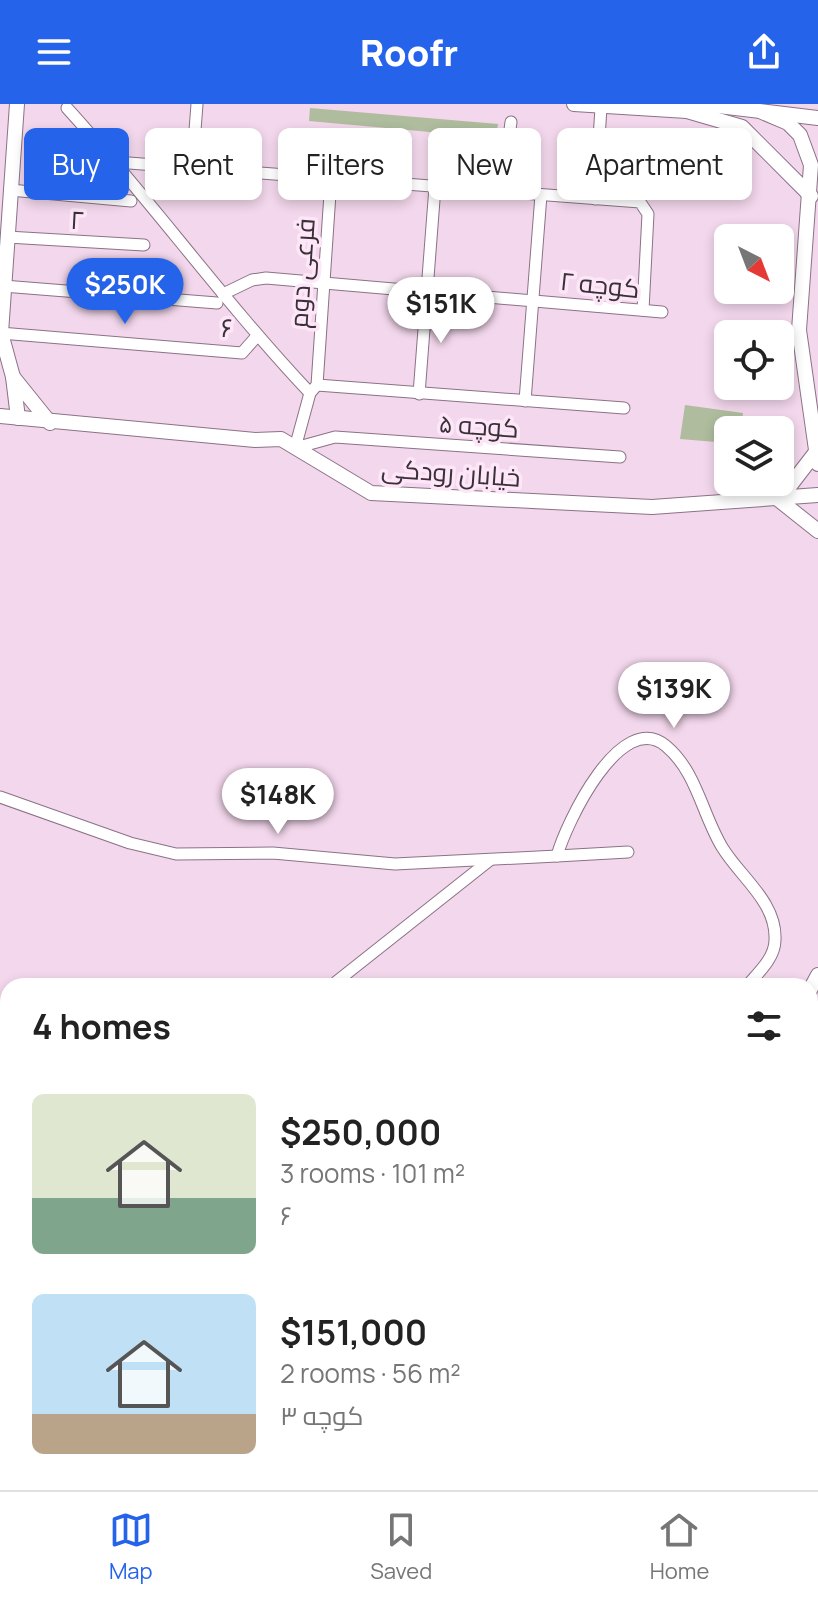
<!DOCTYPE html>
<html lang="en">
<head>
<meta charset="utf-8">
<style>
  :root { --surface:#fff; --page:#f2f2f2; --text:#222; --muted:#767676; --line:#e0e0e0; --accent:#2563eb }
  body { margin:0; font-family:Manrope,Cairo,sans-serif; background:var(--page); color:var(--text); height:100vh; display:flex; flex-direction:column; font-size:30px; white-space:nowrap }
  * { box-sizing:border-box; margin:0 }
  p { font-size:26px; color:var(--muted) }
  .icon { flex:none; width:44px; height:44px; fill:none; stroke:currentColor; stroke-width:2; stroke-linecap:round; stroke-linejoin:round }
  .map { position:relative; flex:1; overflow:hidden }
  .panel { position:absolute; left:0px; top:874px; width:818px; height:512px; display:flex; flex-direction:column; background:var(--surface); border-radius:24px 24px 0 0; box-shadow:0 4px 12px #0003 }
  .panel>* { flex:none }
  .banner { position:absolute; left:24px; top:24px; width:770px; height:72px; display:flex; gap:16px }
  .needle { width:52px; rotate:138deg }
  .buttons { position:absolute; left:714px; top:120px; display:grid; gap:16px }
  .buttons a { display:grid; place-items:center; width:80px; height:80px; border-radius:12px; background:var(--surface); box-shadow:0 4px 12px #0003; font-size:40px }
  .price { position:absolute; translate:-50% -68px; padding:0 18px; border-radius:28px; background:#fff; color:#222; font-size:26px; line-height:52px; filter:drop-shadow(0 2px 4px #0008) }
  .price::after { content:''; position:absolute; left:50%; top:48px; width:24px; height:18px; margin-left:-12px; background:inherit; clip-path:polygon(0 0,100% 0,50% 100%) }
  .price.on { background:var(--accent); color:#fff }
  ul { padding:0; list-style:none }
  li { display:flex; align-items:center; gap:24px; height:200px; padding:0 32px }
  li span { display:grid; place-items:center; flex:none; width:224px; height:160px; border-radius:12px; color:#555 }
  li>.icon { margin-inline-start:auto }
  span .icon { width:96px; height:96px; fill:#fffc; stroke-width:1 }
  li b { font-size:34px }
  h2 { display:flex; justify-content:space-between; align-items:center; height:96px; padding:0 32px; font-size:34px }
  .pill { padding:0 28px; border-radius:12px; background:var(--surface); box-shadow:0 4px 12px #0003; font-size:28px; line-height:72px }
  .pill.on { background:var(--accent); color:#fff }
  header { display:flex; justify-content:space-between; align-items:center; height:104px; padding:0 32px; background:var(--accent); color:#fff; font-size:36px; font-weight:800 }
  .dock { display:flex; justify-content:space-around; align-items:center; height:112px; border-top:2px solid var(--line); background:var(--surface); font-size:22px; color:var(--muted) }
  .dock a { display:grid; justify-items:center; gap:4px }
  .dock .on { color:var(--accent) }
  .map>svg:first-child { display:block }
  .green { fill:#afbd9e }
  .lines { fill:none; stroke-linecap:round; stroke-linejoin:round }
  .street-casing { stroke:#8b7285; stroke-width:13 }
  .secondary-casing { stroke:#8b7285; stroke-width:16 }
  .street { stroke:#fff; stroke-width:11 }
  .secondary { stroke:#fff; stroke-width:14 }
  .labels { text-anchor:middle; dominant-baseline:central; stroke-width:7; stroke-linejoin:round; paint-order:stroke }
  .street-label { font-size:26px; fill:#3a3038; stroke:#fde6f7 }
</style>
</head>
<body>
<header><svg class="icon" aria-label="menu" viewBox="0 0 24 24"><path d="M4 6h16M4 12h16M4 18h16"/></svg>Roofr<svg class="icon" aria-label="share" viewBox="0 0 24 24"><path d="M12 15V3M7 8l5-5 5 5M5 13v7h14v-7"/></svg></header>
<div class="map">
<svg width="818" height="1386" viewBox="0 0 818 1386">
  <rect width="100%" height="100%" fill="#f3d7ec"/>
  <!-- green -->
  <g class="green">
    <polygon points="310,4 498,20 496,34 309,17"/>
    <polygon points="685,301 743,309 741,326 728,326 728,339 680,335"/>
  </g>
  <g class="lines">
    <!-- street casing -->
    <g class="street-casing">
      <g id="street">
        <path d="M67,4C151,96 224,198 310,289"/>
        <polyline points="116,58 640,98 648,110 643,206"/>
        <polyline points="192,66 197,0"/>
        <polyline points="331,75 317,281 310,289 295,344 335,333 620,353"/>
        <polyline points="10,86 131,97"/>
        <polyline points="502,87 511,18"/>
        <polyline points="595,95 601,4"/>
        <polyline points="7,133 144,141"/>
        <polyline points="3,182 217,199"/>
        <polyline points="223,190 252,176 266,174 662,208"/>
        <polyline points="0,229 242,249 257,232"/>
        <polyline points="317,281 624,304"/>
        <polyline points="419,290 435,83"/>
        <polyline points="525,297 541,91"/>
        <polyline points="0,693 130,739 176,750 273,749 395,760 557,752"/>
        <path d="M628,748L557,752C566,719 621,604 666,642C697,668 702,710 722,743C740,773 777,798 775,836C775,854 758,869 747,882"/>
        <polyline points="336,878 490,756"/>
        <polyline points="293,1378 302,1386"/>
      </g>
    </g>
    <!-- secondary casing -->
    <g class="secondary-casing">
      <g id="secondary">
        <polyline points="17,0 1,229 13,273 18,314"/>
        <polyline points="574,0 687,7 710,1 818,14"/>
        <polyline points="687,7 742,23 811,92"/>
        <polyline points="762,8 788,19 800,31 811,61 799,226 818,360"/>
        <polyline points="13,273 50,319"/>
        <polyline points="0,312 255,336 281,335 371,389 652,403 818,391"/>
        <polyline points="816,348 779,396 818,427"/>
        <polyline points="810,886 818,871"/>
        <polyline points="810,918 818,908"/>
        <polyline points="0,1062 8,1060"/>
        <polyline points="0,1088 8,1086"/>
      </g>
    </g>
    <!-- street -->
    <use href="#street" class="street"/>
    <!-- secondary -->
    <use href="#secondary" class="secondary"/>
  </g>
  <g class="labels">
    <!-- street labels -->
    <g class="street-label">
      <text transform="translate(77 115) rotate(3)">۲</text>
      <text transform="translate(301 169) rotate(-86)">فرعی دوم</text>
      <text transform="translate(600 180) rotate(6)">کوچه ۲</text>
      <text transform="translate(227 223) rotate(-1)">۶</text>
      <text transform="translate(479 321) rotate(4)">کوچه ۵</text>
      <text transform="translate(451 368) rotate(4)">خیابان رودکی</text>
    </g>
  </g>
</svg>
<div class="buttons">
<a><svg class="needle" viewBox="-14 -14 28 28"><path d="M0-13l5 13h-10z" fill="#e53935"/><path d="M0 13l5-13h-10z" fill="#767676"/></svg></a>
<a><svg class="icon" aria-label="locate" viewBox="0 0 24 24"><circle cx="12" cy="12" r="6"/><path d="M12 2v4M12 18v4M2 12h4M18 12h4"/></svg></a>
<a><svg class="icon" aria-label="layers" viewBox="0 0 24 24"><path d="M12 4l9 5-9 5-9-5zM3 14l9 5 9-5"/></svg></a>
</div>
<b class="price on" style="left:125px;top:222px">$250K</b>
<b class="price" style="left:441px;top:241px">$151K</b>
<b class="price" style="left:674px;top:626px">$139K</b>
<b class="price" style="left:278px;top:732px">$148K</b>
<div class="banner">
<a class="pill on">Buy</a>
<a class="pill">Rent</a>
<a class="pill">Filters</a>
<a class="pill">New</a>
<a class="pill">Apartment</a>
</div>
<section class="panel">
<h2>4 homes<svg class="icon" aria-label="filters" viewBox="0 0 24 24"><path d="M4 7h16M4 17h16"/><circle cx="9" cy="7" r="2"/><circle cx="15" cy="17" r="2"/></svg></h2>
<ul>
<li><span style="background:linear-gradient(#dfe7d0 65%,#7fa58c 0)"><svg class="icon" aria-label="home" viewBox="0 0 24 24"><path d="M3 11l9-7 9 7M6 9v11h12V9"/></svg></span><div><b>$250,000</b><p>3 rooms · 101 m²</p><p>۶</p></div></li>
<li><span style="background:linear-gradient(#bfe0f5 75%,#b9a48a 0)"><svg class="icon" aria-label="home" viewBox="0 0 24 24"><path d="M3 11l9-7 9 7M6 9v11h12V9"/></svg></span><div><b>$151,000</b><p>2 rooms · 56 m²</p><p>کوچه ۳</p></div></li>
</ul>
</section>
</div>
<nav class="dock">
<a class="on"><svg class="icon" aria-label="map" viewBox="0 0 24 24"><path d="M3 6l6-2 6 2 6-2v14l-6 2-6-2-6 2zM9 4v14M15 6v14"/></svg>Map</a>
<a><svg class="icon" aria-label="saved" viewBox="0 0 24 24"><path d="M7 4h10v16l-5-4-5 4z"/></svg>Saved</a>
<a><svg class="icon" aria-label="home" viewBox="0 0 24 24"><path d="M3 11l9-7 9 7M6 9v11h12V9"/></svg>Home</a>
</nav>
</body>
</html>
